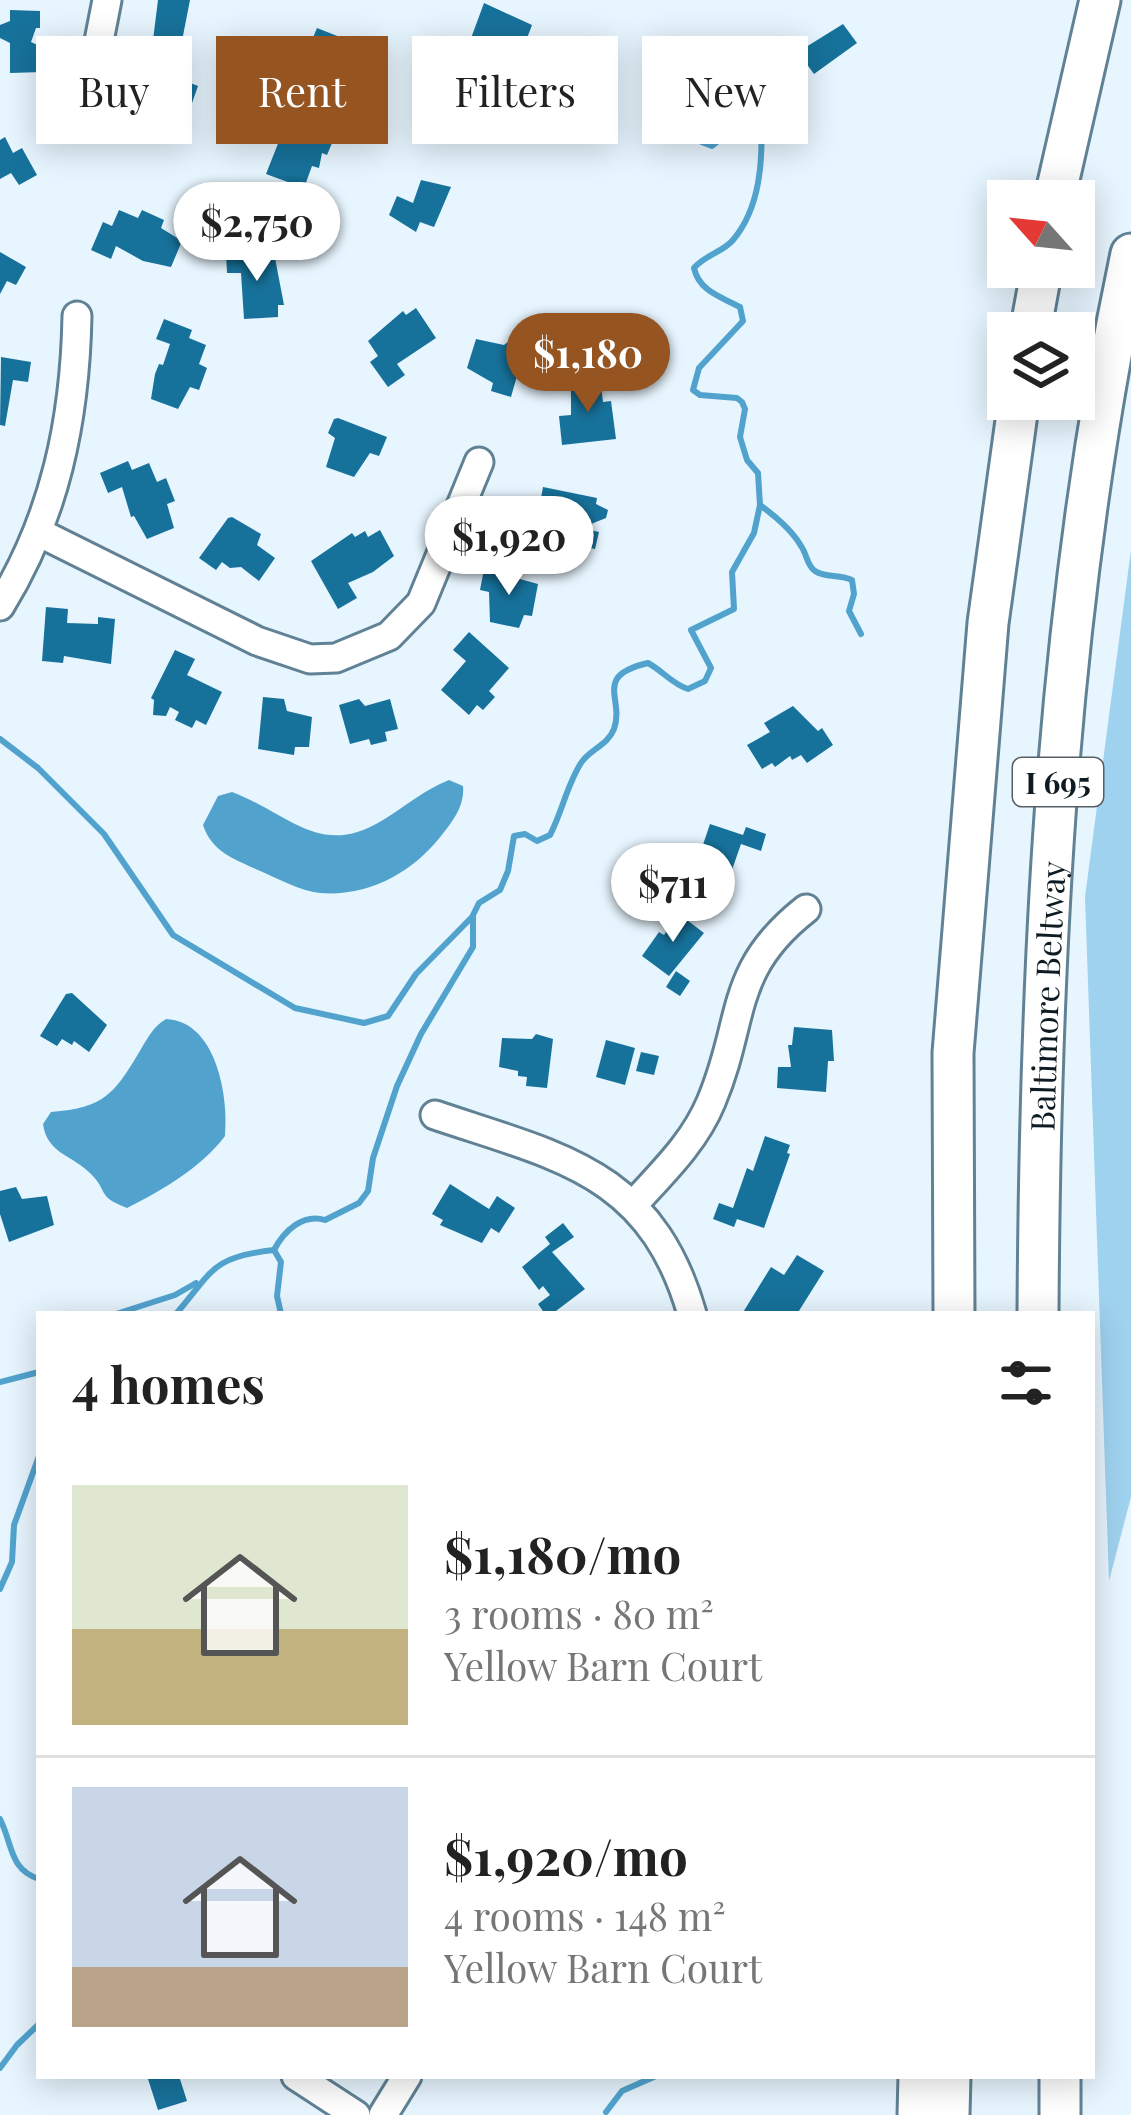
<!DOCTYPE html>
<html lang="en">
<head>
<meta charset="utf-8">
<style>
  :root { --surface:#fff; --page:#f6f6f6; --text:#222; --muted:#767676; --line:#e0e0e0; --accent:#965421 }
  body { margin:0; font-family:"Playfair Display",serif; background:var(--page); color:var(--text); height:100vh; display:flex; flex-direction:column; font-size:45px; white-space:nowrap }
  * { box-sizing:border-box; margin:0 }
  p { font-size:39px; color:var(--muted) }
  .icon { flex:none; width:66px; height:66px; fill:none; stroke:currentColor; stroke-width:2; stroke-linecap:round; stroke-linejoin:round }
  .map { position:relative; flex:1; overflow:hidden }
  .sheet { position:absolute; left:36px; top:1311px; width:1059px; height:768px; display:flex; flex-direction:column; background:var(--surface); border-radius:0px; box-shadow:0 6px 30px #0003 }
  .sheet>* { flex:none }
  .hud { position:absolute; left:36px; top:36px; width:1059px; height:108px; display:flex; gap:24px }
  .needle { width:78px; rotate:297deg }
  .buttons { position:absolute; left:987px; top:180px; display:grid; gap:24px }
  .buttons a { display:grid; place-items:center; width:108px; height:108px; border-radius:0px; background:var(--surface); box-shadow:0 6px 30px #0003; font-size:60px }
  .price { position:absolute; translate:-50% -102px; padding:0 27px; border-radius:42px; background:#fff; color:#222; font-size:39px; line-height:78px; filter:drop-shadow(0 3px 6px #0008) }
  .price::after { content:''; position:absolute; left:50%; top:72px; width:36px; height:27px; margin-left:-18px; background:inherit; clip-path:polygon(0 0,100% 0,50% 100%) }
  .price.selected { background:var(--accent); color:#fff }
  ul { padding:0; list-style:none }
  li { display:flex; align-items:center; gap:36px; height:300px; padding:0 36px }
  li+li { border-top:3px solid var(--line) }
  li span { display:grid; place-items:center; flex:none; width:336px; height:240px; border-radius:0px; color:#555 }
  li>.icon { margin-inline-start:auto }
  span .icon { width:144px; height:144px; fill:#fffc; stroke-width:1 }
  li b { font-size:51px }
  h2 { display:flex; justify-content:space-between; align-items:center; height:144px; padding:0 36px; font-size:51px }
  .tag { padding:0 42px; border-radius:0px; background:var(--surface); box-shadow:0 6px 30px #0003; font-size:42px; line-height:108px }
  .tag.selected { background:var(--accent); color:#fff }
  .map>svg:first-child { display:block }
  .green { fill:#9fd2ef }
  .water { fill:#51a3ce }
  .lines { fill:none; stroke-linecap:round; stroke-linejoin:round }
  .stream { stroke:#51a3ce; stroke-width:6 }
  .building { fill:#17729b }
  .minor-casing { stroke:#618295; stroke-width:33 }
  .highway-casing { stroke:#618295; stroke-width:45 }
  .minor { stroke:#fff; stroke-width:27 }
  .highway { stroke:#fff; stroke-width:39 }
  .labels { text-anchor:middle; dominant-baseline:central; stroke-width:10; stroke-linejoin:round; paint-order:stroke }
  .shield { fill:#fff; stroke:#565f64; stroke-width:3 }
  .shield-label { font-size:30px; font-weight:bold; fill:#0e1b22 }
  .street-label { font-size:33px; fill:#0e1b22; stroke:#fff }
</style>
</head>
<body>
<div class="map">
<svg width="1131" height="2115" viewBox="0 0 1131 2115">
  <rect width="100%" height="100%" fill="#e7f5fe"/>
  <!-- green -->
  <polygon class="green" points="1131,550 1131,1497 1109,1581 1085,897"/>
  <!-- water -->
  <g class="water">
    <path d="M449,780L463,786C465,805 453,821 441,836C412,873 368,897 320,893C300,891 277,878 258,870C234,859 212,852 203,825L218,796L232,792C290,814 320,859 383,820C406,806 424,790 449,780Z"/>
    <path d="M166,1019C216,1021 229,1096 225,1136C202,1167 161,1191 127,1208C96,1196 109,1192 91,1174C73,1155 47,1154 43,1124L51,1112C105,1108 115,1093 141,1049C149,1036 153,1027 166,1019Z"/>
  </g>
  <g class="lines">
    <!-- stream -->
    <g class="stream">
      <path d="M760,505C775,516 792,530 801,546C807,554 807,566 815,571C825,578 840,574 852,580L854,594L849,611L861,634"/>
      <polyline points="0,739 38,768 104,834 173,935 295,1008 364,1023 388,1016 416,974 472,917"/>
      <polyline points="274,1250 281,1262 277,1296 281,1314"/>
      <polyline points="116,1314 175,1295 196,1283"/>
      <path d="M176,1314C213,1271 211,1257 274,1250C284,1231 303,1213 325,1220L359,1203L368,1191L373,1158L397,1086L421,1034L473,947V915L479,903L500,890L508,871L514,836L525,834L537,841L550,835C562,812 567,785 581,763C589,750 608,745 614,729C625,699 592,676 648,663C663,671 672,684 688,689L705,681L711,668L691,630L734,609L732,572L754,533L760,505L758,473L747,460L740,437L745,409L742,402L737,398L700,395L693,390L699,368L743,321L740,307C721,297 699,291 694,268C705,255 723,252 733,240C761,207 763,158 761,117L738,93L729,95L724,105L723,137L712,146C692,139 654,117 670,90C673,84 679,80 682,75L681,67L648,48"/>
      <polyline points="0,1382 39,1372"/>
      <polyline points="0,1589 12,1562 14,1525 39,1456"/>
      <path d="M0,1819C13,1845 9,1869 39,1879"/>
      <polyline points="0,2068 17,2045 39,2024"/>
      <polyline points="606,2112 622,2091 656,2076"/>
    </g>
  </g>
  <!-- building -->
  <g class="building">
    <polygon points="158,0 190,0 181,46 153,40"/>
    <polygon points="484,3 532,25 521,54 491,42 488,48 470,41"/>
    <polygon points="10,10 40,11 40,28 36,28 31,42 44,48 43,72 10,73 10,43 0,38 0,25 10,21"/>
    <polygon points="843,24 857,43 814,74 798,52"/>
    <polygon points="317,28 355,43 342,64 354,69 343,104 322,95 326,72 312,66 316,56 307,52"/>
    <polygon points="445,79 483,93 474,118 469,116 463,124 457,143 437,135 443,117 445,104 439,101"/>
    <polygon points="183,80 198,86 184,126 188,128 183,142 154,132 156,126 138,119 145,98 161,104 169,81 181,84"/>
    <polygon points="311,127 335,136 327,155 322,153 319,168 312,166 304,188 266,174 281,136 295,130 299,140 305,142"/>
    <polygon points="5,137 13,153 22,148 37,175 19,185 11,173 0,179 0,140"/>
    <polygon points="421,180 451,187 434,227 420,222 416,232 389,215 397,196 413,203"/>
    <polygon points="119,210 138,218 142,210 164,220 161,228 182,241 171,267 143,261 116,246 111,259 91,250 103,222 112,226"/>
    <polygon points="255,250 256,259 275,258 284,305 278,305 278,317 244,319 241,273 227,273 226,252"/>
    <polygon points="0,252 26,267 16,285 7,281 0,294"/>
    <polygon points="416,308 436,338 397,364 405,375 388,387 370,362 378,356 368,341 403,311 406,315"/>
    <polygon points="164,319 192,330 189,338 206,345 199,364 207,368 199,390 190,387 178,409 151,399 155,374 159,364 163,365 170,344 156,339"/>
    <polygon points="476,339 504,345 509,341 525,348 511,397 491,391 493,383 467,368"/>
    <polygon points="1,357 31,362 28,382 13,380 5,426 0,425"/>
    <polygon points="600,378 603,402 611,401 616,439 562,445 559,416 571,415 571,381"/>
    <polygon points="338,418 387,437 379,456 370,453 354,477 326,467 335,438 328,433 334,419"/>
    <polygon points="128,461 132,470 149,463 157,482 166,478 175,501 167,504 174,528 147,539 134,516 131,517 122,487 108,493 100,473"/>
    <polygon points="543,487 597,498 596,504 608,510 606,518 591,524 590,530 599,532 595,549 586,547 583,559 547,551 555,513 539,509"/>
    <polygon points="232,517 261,534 257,545 275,558 259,581 241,567 230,568 222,562 216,570 199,558 228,518"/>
    <polygon points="380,530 394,556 373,572 348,583 357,598 338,609 311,561 352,533 355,537 365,531 368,537"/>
    <polygon points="484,569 538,584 532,616 524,615 519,628 490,622 489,592 480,590"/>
    <polygon points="46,607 68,609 67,623 98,624 98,617 115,619 111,664 64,656 63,663 42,661"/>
    <polygon points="469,632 509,668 489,691 495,697 483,710 477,705 469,715 441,690 466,661 453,650"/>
    <polygon points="175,650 195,659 187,675 222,692 206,725 196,720 192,728 175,720 179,712 170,707 166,716 153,715 154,700 151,698"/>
    <polygon points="263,697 284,699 287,711 312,717 309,747 295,747 294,755 258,749"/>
    <polygon points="359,699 365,706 390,699 398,729 385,732 387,741 371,745 369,739 350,744 339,705"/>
    <polygon points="793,706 818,731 822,728 833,745 807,763 801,755 792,760 790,756 775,767 772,763 762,769 747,745 770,732 764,723"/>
    <polygon points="710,824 743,835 746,827 766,834 761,851 741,844 725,890 712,886 709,893 702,890 702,883 693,874"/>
    <polygon points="679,914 704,933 669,976 642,956 659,932 664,935"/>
    <polygon points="676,971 690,981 680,996 666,987"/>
    <polygon points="72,993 107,1025 89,1052 74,1041 72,1045 62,1039 57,1046 40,1036 66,994"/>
    <polygon points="794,1027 832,1030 834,1061 828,1061 826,1092 777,1088 778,1067 791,1067 788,1045 792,1045"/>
    <polygon points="536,1034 553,1039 547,1088 526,1086 527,1077 518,1076 518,1071 499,1067 502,1038 532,1039"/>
    <polygon points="606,1040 635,1048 625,1085 596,1077"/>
    <polygon points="641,1052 659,1056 654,1075 636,1071"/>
    <polygon points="765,1136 790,1145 787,1153 790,1154 764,1228 737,1219 734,1227 713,1219 719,1203 733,1208 747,1168 753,1171"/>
    <polygon points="450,1184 489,1209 497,1196 515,1208 499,1233 491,1228 482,1243 440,1225 443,1220 432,1214"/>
    <polygon points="16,1187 22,1199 47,1196 54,1225 9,1242 0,1214 0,1191"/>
    <polygon points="563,1223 574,1237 552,1252 585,1289 552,1314 545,1314 538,1304 550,1295 543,1286 539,1290 522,1267 550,1244 545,1237"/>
    <polygon points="797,1255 824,1271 797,1314 742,1314 771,1267 784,1275"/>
    <polygon points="147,2076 179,2076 187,2101 158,2110"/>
  </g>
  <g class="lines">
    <!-- minor casing -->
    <g class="minor-casing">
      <g id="minor">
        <polyline points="95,116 99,41 107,0"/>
        <polyline points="40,533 257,641 310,659 336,658 389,636 421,603 479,462"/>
        <path d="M0,606C55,517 75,420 77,316"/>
        <path d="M435,1115C559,1157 651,1171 692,1314"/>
        <path d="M633,1205C662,1173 694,1143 711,1102C746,1020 727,971 806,909"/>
        <polyline points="296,2076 356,2115"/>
        <polyline points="383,2115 407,2076"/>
      </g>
    </g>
    <!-- highway casing -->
    <g class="highway-casing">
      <g id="highway">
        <polyline points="1054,201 1100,0"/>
        <polyline points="1030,333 1042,267"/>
        <polyline points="954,1314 953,1053 988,623 1019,399"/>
        <path id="s1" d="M1038,1314C1040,960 1057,602 1131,254"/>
        <polyline points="1060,2076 1060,2115"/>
        <polyline points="918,2115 919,2076"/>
        <polyline points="949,2115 950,2076"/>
      </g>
    </g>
    <!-- minor -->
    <use href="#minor" class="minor"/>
    <!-- highway -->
    <use href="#highway" class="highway"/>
  </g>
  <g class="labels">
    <!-- shield labels -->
    <rect class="shield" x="1013" y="758" width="90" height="48" rx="9"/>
    <g class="shield-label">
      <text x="1058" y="782">I 695</text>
    </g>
    <!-- street labels -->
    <g class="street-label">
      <text stroke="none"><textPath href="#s1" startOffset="318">Baltimore Beltway</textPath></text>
    </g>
  </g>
</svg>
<div class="buttons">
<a><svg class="needle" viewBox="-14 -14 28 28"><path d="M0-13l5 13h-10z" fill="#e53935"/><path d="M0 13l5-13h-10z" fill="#767676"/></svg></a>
<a><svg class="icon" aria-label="layers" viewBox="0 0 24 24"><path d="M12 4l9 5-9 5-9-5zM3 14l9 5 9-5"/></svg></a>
</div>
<b class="price" style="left:257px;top:284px">$2,750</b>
<b class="price selected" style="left:588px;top:415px">$1,180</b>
<b class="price" style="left:509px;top:598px">$1,920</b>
<b class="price" style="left:673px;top:945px">$711</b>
<div class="hud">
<a class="tag">Buy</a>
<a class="tag selected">Rent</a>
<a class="tag">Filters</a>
<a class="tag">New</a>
</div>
<section class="sheet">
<h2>4 homes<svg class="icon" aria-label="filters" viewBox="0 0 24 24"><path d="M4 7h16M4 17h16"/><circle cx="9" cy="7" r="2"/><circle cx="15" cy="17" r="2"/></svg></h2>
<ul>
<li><span style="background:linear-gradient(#dfe7d0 60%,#c2b280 0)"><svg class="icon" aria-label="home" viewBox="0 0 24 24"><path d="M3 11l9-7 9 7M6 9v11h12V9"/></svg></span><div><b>$1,180/mo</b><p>3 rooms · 80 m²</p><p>Yellow Barn Court</p></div></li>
<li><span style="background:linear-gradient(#c9d6e8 75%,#b9a48a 0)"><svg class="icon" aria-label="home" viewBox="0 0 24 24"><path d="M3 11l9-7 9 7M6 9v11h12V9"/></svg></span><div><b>$1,920/mo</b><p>4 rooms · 148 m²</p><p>Yellow Barn Court</p></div></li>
</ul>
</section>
</div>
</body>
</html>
